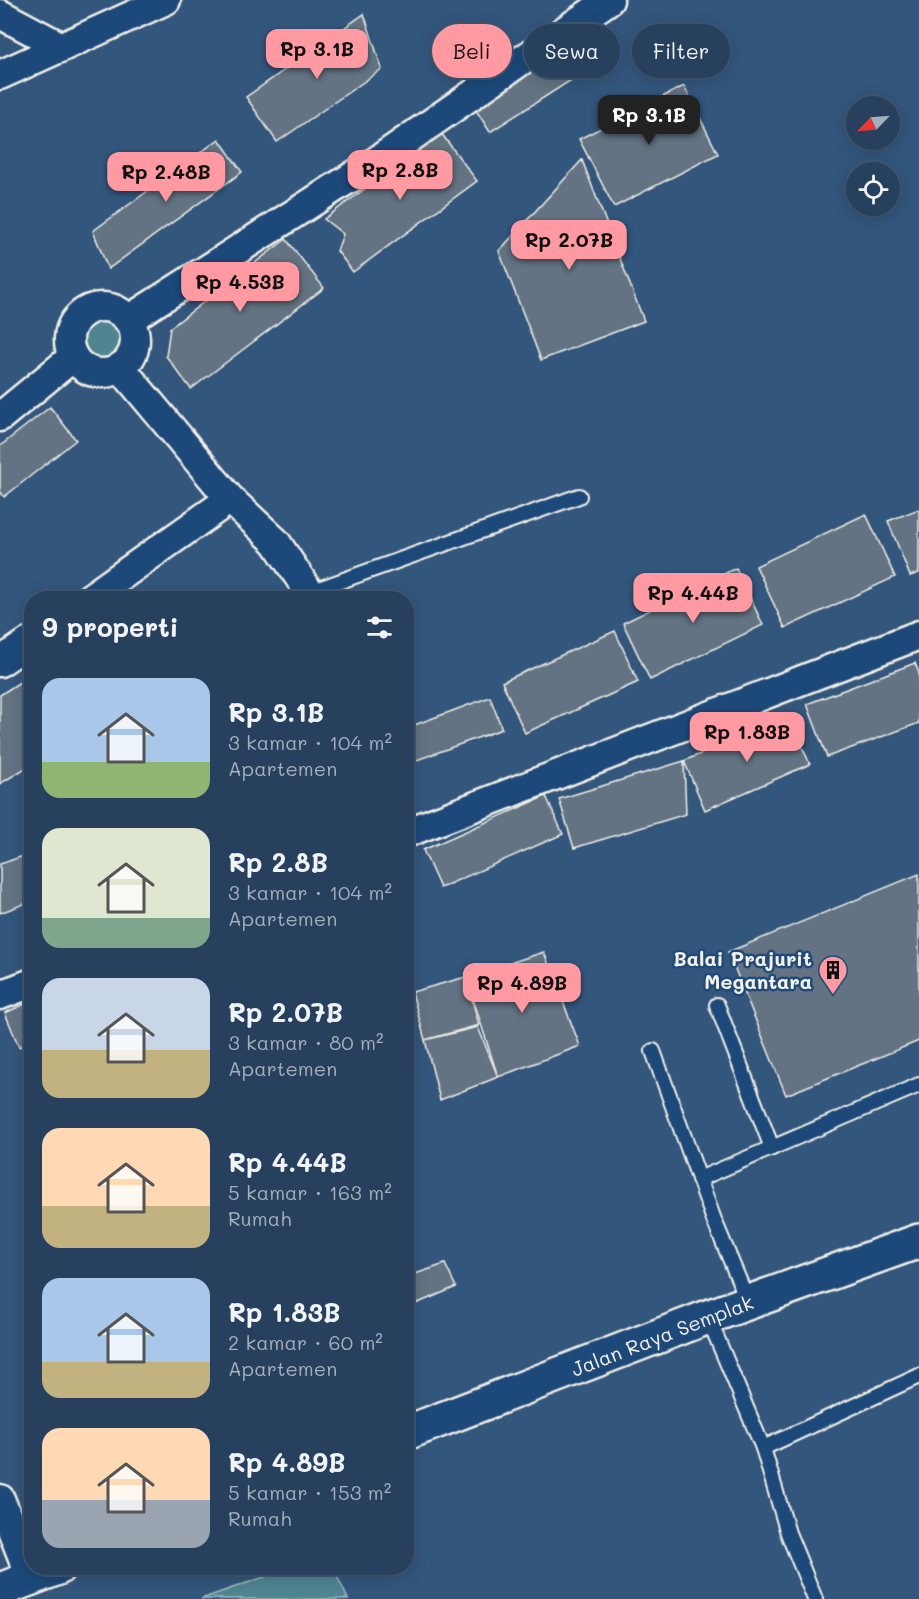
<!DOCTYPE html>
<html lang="id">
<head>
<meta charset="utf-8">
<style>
  :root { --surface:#26405e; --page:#324b67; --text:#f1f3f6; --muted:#a4afbc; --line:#425973; --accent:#ff9aa2 }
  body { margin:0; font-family:Mali,sans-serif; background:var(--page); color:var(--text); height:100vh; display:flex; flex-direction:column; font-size:22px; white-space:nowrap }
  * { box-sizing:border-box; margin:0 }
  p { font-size:20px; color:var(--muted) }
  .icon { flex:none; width:33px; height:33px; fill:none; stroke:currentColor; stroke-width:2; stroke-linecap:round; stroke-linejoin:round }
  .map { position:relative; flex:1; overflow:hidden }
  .sheet { position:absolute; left:24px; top:591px; width:390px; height:984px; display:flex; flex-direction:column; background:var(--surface); border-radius:24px; box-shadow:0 3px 15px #0003,0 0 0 2px var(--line) }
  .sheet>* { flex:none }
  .banner { position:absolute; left:432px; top:24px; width:396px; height:54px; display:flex; gap:12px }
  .needle { width:39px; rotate:245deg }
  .tools { position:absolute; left:846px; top:96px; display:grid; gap:12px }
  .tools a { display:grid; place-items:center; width:54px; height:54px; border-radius:50%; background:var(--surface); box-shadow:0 3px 15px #0003,0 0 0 2px var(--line); font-size:30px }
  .price { position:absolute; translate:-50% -51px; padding:0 14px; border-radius:12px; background:var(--accent); color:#111; font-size:20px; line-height:39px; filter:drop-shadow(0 2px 3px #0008) }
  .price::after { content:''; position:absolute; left:50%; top:36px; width:18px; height:14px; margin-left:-9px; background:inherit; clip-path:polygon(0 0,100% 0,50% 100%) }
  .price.on { background:#222; color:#fff }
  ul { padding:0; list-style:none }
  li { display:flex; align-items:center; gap:18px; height:150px; padding:0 18px }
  li span { display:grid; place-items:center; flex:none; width:168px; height:120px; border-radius:18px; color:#555 }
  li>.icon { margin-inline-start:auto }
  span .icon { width:72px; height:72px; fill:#fffc; stroke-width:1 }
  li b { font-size:26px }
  h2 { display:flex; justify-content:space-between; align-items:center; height:72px; padding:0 18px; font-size:26px }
  .chip { padding:0 21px; border-radius:27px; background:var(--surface); box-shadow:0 3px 15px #0003,0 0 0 2px var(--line); font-size:21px; line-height:54px }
  .chip.on { background:var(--accent); color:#111 }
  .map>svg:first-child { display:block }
  .green { fill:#508491; stroke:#a2babc; stroke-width:1.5 }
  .building { fill:#637383; stroke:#f4f1e8; stroke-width:1.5 }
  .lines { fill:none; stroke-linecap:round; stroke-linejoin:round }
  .lane-casing { stroke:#f4f1e8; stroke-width:18 }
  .street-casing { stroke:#f4f1e8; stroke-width:33 }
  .primary-casing { stroke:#f4f1e8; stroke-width:38 }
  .lane { stroke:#1f4a7a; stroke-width:14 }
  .street { stroke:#1f4a7a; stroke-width:28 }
  .primary { stroke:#1f4a7a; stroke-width:33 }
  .labels { text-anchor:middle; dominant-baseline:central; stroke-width:5; stroke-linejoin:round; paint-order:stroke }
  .poi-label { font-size:20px; font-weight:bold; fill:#f4f1e8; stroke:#1f4a7a; text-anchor:end }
  .street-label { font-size:20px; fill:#f4f1e8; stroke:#1f4a7a }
</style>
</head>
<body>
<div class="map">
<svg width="919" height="1599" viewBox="0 0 919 1599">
  <rect width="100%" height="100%" fill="#33567d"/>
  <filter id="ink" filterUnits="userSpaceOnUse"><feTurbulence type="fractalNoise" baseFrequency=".0167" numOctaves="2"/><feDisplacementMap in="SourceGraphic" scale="12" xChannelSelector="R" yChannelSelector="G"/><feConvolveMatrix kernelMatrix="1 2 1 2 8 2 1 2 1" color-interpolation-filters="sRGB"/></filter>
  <g filter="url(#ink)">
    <!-- green -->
    <g class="green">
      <circle cx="100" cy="337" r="24"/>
      <polygon points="290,1568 333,1568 348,1599 201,1599"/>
    </g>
    <!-- building -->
    <g class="building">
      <polygon points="364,14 382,69 277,142 246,97"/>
      <polygon points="584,35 601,61 490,132 474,107"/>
      <polygon points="684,86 718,154 614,207 579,139"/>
      <polygon points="441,133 477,181 353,272 337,251 343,234 324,219"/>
      <polygon points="219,139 242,172 108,269 93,231"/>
      <polygon points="582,160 644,321 541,360 499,251"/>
      <polygon points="286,239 324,288 191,389 166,356 170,328"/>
      <polygon points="50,407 76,440 4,497 0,491 0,446"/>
      <polygon points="919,509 919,573 910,576 888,521"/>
      <polygon points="866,514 895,577 785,628 756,566"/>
      <polygon points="736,568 763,625 650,680 623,623"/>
      <polygon points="615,631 638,682 525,733 502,682"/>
      <polygon points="915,663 919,673 919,723 827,757 807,704"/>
      <polygon points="32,674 32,764 0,784 0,695"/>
      <polygon points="490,697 502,729 406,764 406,728"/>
      <polygon points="788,716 810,764 705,810 684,761"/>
      <polygon points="684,761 686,814 574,848 559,799"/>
      <polygon points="546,796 563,834 440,888 423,850"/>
      <polygon points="32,853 32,901 0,913 0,864"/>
      <polygon points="919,874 919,1041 786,1095 728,952"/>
      <polygon points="544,952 580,1046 498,1077 466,977"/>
      <polygon points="466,977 479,1025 425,1040 412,992"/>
      <polygon points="32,1001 32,1041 19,1047 5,1013"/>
      <polygon points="478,1027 498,1077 440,1100 425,1040"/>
      <polygon points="445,1264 456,1287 406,1308 406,1277"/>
    </g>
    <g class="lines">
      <!-- lane casing -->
      <g class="lane-casing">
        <g id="lane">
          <polyline points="310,592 579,496"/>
          <polyline points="717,1005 772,1148"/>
          <polyline points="653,1051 714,1220 748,1302"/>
          <polyline points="699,1179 919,1085"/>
          <polyline points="708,1317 763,1448 919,1376"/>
          <polyline points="763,1448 788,1533 815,1599"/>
        </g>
      </g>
      <!-- street casing -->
      <g class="street-casing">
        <g id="street">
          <polyline points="0,14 62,47"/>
          <polyline points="0,75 166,0"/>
          <circle cx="102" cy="340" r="33"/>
          <polyline points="128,320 375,162 609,0"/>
          <polyline points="120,367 230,499 276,542 313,598"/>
          <polyline points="0,417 73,357"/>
          <polyline points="90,598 230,499"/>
          <polyline points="0,662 32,640"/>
          <polyline points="406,833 919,635"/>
          <polyline points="0,995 32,983"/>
          <polyline points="0,1499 31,1578"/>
        </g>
      </g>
      <!-- primary casing -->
      <g class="primary-casing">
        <g id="primary">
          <polyline points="406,1433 708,1317 919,1241"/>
          <polyline points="0,1590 58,1568"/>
        </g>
      </g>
      <!-- lane -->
      <use href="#lane" class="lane"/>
      <!-- street -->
      <use href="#street" class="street"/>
      <!-- primary -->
      <use href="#primary" class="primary"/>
    </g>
  </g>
  <!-- icons -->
  <defs>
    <g id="building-pin" transform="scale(1.5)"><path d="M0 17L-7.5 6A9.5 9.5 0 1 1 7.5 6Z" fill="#ff9aa2" stroke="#1f4a7a"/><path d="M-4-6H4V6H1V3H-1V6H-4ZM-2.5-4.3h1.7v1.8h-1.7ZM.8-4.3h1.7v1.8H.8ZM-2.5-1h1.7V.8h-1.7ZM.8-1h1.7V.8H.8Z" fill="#111"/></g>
  </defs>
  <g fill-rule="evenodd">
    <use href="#building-pin" x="833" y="970"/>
  </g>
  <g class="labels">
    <!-- poi labels -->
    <g class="poi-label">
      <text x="812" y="958">Balai Prajurit<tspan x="812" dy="23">Megantara</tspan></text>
    </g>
    <!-- street labels -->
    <g class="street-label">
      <text transform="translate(662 1335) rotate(-21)">Jalan Raya Semplak</text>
    </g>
  </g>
</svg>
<div class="tools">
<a><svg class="needle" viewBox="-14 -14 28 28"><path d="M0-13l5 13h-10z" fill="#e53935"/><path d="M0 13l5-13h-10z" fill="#a4afbc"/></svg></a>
<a><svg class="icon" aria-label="locate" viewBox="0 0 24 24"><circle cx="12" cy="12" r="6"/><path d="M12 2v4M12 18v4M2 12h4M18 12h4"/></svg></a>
</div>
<b class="price" style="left:317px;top:80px">Rp 3.1B</b>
<b class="price on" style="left:649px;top:146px">Rp 3.1B</b>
<b class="price" style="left:400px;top:201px">Rp 2.8B</b>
<b class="price" style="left:166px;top:203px">Rp 2.48B</b>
<b class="price" style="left:569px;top:271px">Rp 2.07B</b>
<b class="price" style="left:240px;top:313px">Rp 4.53B</b>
<b class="price" style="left:693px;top:624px">Rp 4.44B</b>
<b class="price" style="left:747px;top:763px">Rp 1.83B</b>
<b class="price" style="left:522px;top:1014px">Rp 4.89B</b>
<div class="banner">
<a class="chip on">Beli</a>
<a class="chip">Sewa</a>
<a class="chip">Filter</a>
</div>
<section class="sheet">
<h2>9 properti<svg class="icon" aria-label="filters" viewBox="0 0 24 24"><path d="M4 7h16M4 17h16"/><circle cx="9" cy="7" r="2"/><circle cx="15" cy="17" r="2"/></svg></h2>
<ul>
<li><span style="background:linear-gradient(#a9c7e8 70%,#8fb573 0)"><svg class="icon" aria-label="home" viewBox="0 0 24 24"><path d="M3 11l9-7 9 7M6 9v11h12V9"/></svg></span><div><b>Rp 3.1B</b><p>3 kamar · 104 m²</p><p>Apartemen</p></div></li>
<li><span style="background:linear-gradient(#dfe7d0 75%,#7fa58c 0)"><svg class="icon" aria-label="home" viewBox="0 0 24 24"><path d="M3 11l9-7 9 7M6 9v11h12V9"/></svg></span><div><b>Rp 2.8B</b><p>3 kamar · 104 m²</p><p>Apartemen</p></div></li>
<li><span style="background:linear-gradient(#c9d6e8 60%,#c2b280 0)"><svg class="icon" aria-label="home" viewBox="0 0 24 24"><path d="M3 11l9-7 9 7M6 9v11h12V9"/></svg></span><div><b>Rp 2.07B</b><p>3 kamar · 80 m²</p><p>Apartemen</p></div></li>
<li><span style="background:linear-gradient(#ffd9b3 65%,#c2b280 0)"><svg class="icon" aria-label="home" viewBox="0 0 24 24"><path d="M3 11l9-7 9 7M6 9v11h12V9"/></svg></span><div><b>Rp 4.44B</b><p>5 kamar · 163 m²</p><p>Rumah</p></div></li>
<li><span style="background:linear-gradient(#a9c7e8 70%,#c2b280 0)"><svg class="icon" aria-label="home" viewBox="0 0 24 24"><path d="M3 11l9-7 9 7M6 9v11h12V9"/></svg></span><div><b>Rp 1.83B</b><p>2 kamar · 60 m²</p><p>Apartemen</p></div></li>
<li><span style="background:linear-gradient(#ffd9b3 60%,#9aa5b1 0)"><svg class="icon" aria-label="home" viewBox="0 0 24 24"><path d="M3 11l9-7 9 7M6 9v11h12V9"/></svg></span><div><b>Rp 4.89B</b><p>5 kamar · 153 m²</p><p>Rumah</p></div></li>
</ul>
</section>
</div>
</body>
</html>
